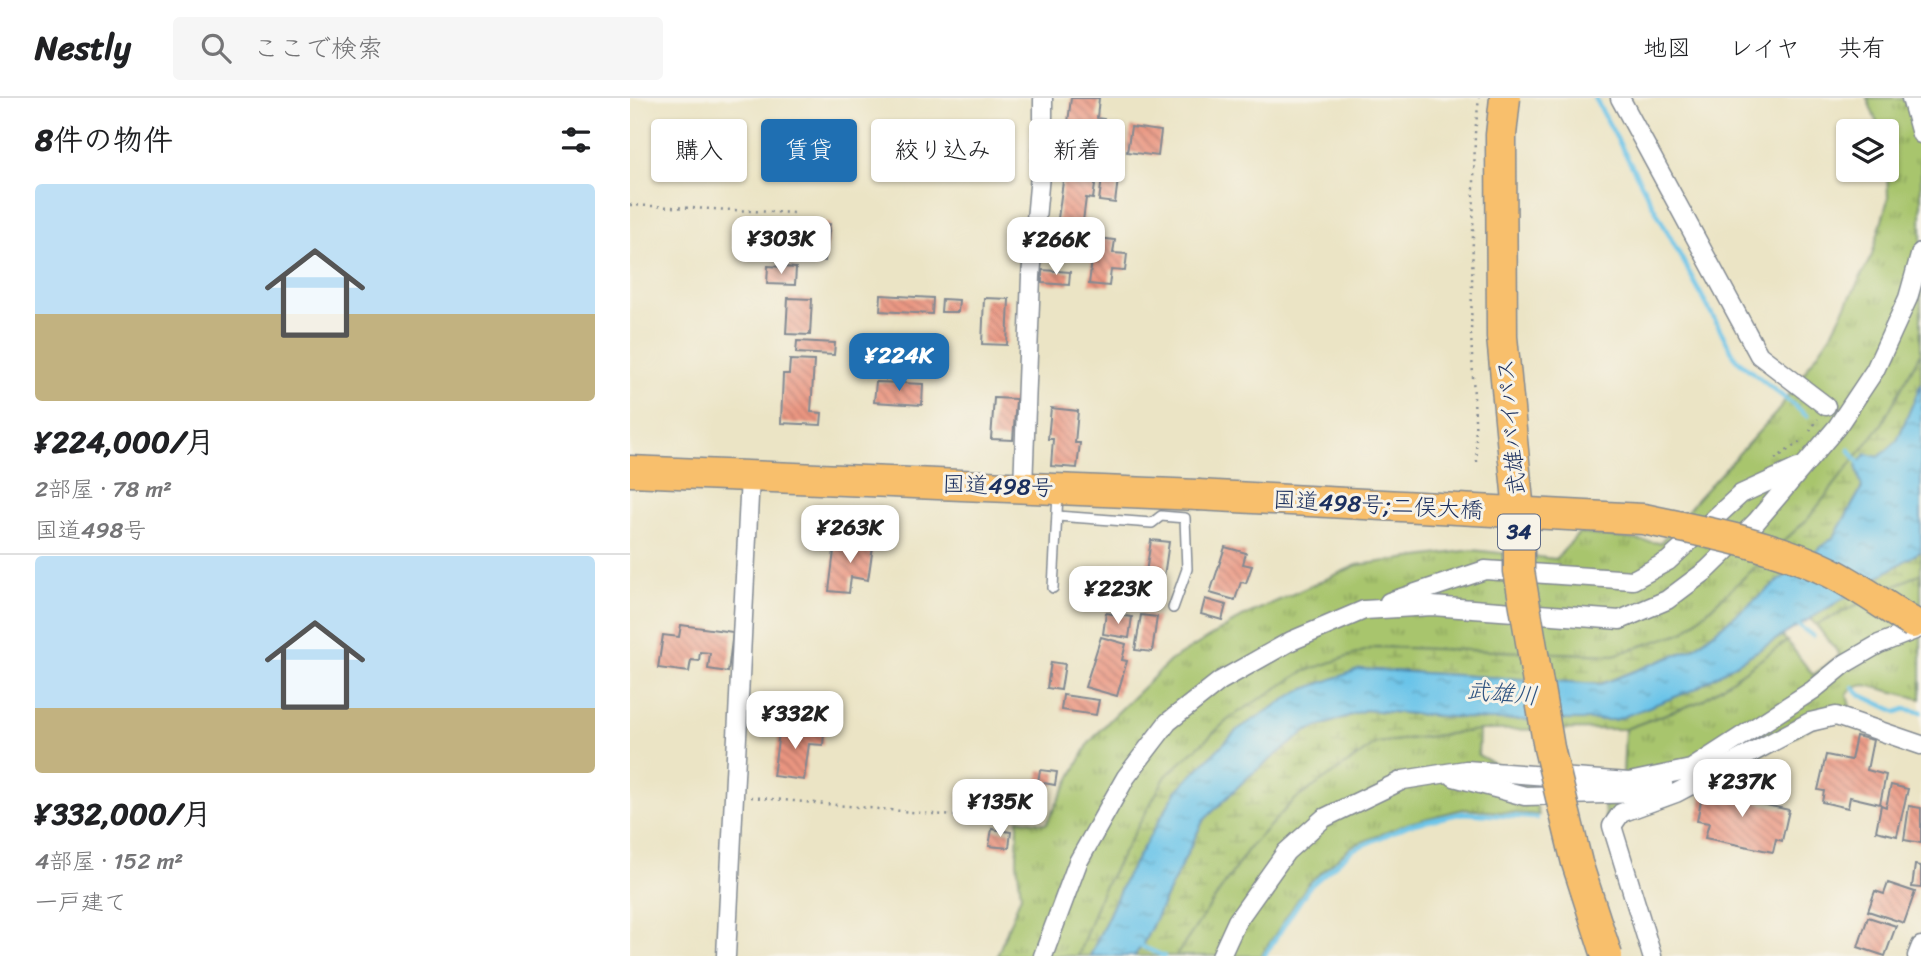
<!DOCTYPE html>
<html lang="ja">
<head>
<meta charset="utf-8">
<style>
  :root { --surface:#fff; --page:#f6f6f6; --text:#202124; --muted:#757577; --line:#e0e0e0; --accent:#1f6fb2 }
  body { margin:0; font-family:Sriracha,"Klee One",sans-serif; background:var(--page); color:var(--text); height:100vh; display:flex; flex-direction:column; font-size:26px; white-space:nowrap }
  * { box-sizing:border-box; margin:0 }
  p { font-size:23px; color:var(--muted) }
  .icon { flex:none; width:38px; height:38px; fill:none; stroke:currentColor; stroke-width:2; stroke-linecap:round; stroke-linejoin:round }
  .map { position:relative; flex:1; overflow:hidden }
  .side { display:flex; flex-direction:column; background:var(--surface); width:630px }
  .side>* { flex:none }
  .hud { position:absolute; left:21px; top:21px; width:665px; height:63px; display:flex; gap:14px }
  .fabs { position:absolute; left:1206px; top:21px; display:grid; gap:14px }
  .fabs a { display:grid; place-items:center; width:63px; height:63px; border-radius:7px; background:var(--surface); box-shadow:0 2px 5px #0004; font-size:35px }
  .price { position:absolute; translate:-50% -60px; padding:0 16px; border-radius:14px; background:#fff; color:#222; font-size:23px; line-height:46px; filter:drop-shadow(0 2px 4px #0008) }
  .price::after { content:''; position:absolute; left:50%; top:42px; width:21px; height:16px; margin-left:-10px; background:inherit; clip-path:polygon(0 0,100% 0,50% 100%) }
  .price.active { background:var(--accent); color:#fff }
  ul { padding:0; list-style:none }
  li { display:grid; align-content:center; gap:14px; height:371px; padding:0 35px }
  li+li { border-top:2px solid var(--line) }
  li span { display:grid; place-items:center; height:217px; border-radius:7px; color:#555 }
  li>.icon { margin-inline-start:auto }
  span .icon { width:126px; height:126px; fill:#fffc; stroke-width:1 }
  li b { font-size:30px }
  h2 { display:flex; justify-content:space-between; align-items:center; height:84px; padding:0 35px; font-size:30px }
  .pill { padding:0 24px; border-radius:7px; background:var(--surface); box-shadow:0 2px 5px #0004; font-size:24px; line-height:63px }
  .pill.active { background:var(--accent); color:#fff }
  header { display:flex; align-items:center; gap:42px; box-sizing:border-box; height:98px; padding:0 35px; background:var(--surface); border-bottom:2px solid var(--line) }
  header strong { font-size:33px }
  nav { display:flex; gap:38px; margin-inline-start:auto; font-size:24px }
  .search { width:490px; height:63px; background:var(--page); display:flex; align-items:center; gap:18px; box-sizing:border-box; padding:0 24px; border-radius:7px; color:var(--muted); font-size:26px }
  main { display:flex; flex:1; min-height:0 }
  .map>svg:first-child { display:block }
  .grass { fill:url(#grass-tufts); stroke:#627a66; stroke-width:2 }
  .wetland { fill:url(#wetland-marsh); stroke:#627a66; stroke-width:2 }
  .water { fill:url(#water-ripples); stroke:#437aa4; stroke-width:2 }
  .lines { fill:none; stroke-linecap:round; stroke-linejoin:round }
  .stream { stroke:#6bc4e9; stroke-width:4.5 }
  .building { fill:url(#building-back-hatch) }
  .service-casing { stroke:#838a92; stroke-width:12 }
  .minor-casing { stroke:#838a92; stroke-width:21 }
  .trunk-casing { stroke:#838a92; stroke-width:33 }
  .path { stroke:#838a92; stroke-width:2.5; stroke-dasharray:2 5; stroke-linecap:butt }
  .service { stroke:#fff; stroke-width:9 }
  .minor { stroke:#fff; stroke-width:18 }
  .trunk { stroke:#f8bf6c; stroke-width:30 }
  .trunk-bridge-casing { stroke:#838a92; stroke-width:33; stroke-linecap:butt }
  .trunk-bridge { stroke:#f8bf6c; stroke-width:30 }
  .labels { text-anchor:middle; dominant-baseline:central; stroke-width:6; stroke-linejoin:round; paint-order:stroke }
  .shield { fill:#f7f3e8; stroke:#5d6a87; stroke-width:2 }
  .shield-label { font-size:21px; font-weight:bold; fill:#1b2f5e }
  .street-label { font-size:23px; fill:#1b2f5e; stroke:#f7f3e8 }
  .water-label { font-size:24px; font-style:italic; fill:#2f5481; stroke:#f7f3e8 }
</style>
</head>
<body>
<header>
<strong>Nestly</strong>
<div class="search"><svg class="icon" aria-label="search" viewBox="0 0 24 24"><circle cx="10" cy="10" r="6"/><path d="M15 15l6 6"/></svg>ここで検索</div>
<nav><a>地図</a><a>レイヤ</a><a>共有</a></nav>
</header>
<main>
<section class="side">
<h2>8件の物件<svg class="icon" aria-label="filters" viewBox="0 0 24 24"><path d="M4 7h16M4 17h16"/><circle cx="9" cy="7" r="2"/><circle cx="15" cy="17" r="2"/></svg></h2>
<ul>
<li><span style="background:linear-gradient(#bfe0f5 60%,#c2b280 0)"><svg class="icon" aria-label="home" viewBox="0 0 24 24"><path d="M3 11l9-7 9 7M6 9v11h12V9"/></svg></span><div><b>¥224,000/月</b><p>2部屋 · 78 m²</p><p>国道498号</p></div></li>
<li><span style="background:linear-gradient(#bfe0f5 70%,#c2b280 0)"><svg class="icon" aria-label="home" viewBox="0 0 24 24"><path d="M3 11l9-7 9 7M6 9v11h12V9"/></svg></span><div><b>¥332,000/月</b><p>4部屋 · 152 m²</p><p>一戸建て</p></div></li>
</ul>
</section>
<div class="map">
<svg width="1291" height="858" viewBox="0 0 1291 858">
  <defs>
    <pattern id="grass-tufts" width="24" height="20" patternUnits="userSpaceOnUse" patternTransform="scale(1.75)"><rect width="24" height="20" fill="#a8c56d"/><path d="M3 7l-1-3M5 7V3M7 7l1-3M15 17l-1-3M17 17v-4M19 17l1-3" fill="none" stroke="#88a05d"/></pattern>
    <pattern id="wetland-marsh" width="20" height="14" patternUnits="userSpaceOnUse" patternTransform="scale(1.75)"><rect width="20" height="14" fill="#a8c56d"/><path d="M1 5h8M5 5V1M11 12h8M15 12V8" fill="none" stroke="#88a05d"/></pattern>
    <pattern id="water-ripples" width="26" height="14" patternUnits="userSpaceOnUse" patternTransform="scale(1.75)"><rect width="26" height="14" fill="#6bc4e9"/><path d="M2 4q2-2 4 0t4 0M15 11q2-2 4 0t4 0" fill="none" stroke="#57a0c0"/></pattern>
    <pattern id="building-back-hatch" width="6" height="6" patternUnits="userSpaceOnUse" patternTransform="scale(1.75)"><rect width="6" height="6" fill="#ea9580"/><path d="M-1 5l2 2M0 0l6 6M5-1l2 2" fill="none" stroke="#bd7a6c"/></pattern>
  </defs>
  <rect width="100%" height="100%" fill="#f7f3e8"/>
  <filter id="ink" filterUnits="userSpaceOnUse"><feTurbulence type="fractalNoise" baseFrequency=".0143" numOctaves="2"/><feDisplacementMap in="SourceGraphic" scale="14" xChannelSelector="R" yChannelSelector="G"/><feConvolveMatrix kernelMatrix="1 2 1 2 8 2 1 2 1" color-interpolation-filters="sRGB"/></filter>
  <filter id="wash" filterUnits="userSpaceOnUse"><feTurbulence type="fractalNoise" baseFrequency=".00686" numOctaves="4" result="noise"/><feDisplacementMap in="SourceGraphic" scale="28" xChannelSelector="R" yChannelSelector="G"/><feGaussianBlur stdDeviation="1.57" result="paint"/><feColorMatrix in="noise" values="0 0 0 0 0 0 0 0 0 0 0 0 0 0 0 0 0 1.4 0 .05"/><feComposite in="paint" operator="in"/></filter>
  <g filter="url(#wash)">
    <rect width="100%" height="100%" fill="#ebe4c5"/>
    <!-- grass -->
    <g class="grass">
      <polygon points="1237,0 1291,0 1291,254 1252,326 1177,422 1054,534 985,557 746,549 472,793 448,858 367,858 391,797 387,764 388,721 416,726 459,645 479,623 540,563 614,518 727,467 842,452 926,461 949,435 1030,445 1068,400 1146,315 1203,233 1242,157 1258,101 1256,33 1250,33"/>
      <polygon points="1291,475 1291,601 1236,587 1223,589 1217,597 1222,616 1181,629 1040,706 975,720 973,688 993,678 995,631 1071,603 1157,543 1183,577 1210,557 1186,527"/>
      <polygon points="849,632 848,657 899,684 909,717 833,711 779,725 722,748 678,786 631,858 546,858 619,750 663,703 747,645"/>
    </g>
    <!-- wetland -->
    <g class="wetland">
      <polygon points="1291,254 1291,286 1267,343 1249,359 1204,439 1064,550 971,586 730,571 547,692 496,779 460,858 448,858 472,793 536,678 601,619 673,574 746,549 984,557 1054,534 1177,422 1252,326"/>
      <polygon points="1291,453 1291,475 1186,527 1180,521"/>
      <polygon points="1152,538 1157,543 1071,603 995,631 849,632 747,645 663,703 619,750 546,858 504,858 513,846 573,723 618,679 677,633 735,612 859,622 1063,592"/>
    </g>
    <!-- water -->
    <polygon class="water" points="1291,286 1291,453 1063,592 985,622 859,622 735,612 677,633 618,679 573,723 513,846 504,858 460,858 496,779 547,692 607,632 669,593 730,571 971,586 1064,550 1204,439 1232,390 1226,367 1236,356 1249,359 1267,343"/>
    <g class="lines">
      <!-- stream -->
      <g class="stream">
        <polyline points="965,0 1106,261 1177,318"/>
        <polyline points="1219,351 1230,367"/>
        <polyline points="1164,524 1183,538"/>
        <polyline points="1223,589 1231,597 1267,614 1275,611 1291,614"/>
        <polyline points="506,846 534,858"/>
        <polyline points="634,858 679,789 722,752 779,727 833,715 907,720"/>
      </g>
    </g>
    <g id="blocks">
      <!-- building -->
      <g class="building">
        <polygon points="441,0 469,0 467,20 474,21 472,38 437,33"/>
        <polygon points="501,29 531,33 528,58 497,54"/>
        <polygon points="434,76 466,80 463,101 456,100 452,131 427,128"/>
        <polygon points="472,80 488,81 485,105 469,103"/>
        <polygon points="176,123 200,126 195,163 171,160"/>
        <polygon points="461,139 485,142 483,155 497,156 495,173 481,172 479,188 459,186 462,162 458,161"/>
        <polygon points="138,168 166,170 165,187 137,186"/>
        <polygon points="412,172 440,174 439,187 412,185"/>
        <polygon points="251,197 303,200 302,216 250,213"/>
        <polygon points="158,200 182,201 180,237 156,236"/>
        <polygon points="354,200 379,201 377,247 352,246"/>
        <polygon points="312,201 329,202 328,214 311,214"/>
        <polygon points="167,243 205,245 204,257 166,255"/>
        <polygon points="160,262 184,263 181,314 192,315 191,327 151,325 153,276 159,276"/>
        <polygon points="246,284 293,286 292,307 244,304"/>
        <polygon points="364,300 386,301 383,342 361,341"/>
        <polygon points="421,310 448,313 445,345 450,345 447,370 421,368 423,341 418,341"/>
        <polygon points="232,440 244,442 238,482 221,479 219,495 199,493 205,445 231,448"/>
        <polygon points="521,442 539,444 531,499 508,495 510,481 515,481"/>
        <polygon points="595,449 616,455 613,466 622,468 616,485 611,484 605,502 580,495"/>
        <polygon points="575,501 596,507 592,522 571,516"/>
        <polygon points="476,515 502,519 499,540 473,536"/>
        <polygon points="511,517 527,519 522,554 505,552"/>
        <polygon points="51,527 103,534 98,574 78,571 80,555 70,554 69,563 61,562 59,574 28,570 33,537 49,539"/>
        <polygon points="471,539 496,546 492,562 497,563 487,598 455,589"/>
        <polygon points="421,564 435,566 431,592 417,590"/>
        <polygon points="433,597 469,602 466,617 431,612"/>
        <polygon points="150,628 194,634 193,647 179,646 174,682 143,678"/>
        <polygon points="1226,638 1243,642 1237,672 1256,677 1250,706 1220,699 1218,710 1192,704 1194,693 1188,692 1196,657 1221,662"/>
        <polygon points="410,672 427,674 425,687 408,684"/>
        <polygon points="1097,687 1130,694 1127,705 1159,712 1152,743 1146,741 1143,754 1075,740 1079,725 1067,723 1073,693 1094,698"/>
        <polygon points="1261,687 1278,691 1267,738 1246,733 1251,707 1256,709"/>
        <polygon points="1279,708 1291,710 1291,745 1274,742"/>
        <polygon points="362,731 381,734 379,750 359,748"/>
        <polygon points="1285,767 1291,768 1291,790 1282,789"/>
        <polygon points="1258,785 1285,794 1274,825 1238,813 1245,793 1254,796"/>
        <polygon points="1238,819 1266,828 1255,858 1228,849"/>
      </g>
    </g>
  </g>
  <g filter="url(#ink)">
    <use href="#blocks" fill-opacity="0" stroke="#838a92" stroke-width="2"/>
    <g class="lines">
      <!-- service casing -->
      <g class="service-casing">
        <g id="service">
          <polyline points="427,418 522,425 531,418 555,420 557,471 543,510"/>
          <polyline points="423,490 428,396"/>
        </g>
      </g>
      <!-- minor casing -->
      <g class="minor-casing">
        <g id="minor">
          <polyline points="990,0 1129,257 1196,308"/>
          <polyline points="1281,0 1291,36"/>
          <polyline points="393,389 401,178 413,43 413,0"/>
          <polyline points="759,504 855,472 1003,482 1038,463 1111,396 1168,370"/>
          <polyline points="824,679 895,698 1016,695 1033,686"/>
          <polyline points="96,858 120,379"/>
          <polyline points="413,858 448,764 496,679 538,624 590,583 661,543 734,512 802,508 990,522 1037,502 1077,472 1126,424 1207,329 1245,272 1278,200 1291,154"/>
          <polyline points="591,858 607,823 656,754 694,720 773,682 836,672 999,684 1061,671 1183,592 1216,565 1249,546 1290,530"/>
          <polyline points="1022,858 982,728 991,715 1046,695 1180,624 1206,618 1291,647"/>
          <polyline points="1287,858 1291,848"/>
        </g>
      </g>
      <!-- trunk casing -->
      <g class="trunk-casing">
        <polyline id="trunk" points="0,373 568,397"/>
      </g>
      <!-- path -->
      <g class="path">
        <polyline points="0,107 164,115"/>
        <polyline points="1180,333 1188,321"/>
        <polyline points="1145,361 1174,341"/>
        <polyline points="847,364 841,236 845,35 849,0"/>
        <polyline points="121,699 389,724"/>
      </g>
      <!-- service -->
      <use href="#service" class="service"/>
      <!-- minor -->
      <use href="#minor" class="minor"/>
      <!-- trunk -->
      <use href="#trunk" class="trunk"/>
      <!-- trunk-bridge casing -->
      <g class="trunk-bridge-casing">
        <g id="trunk-bridge">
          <polyline points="875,0 871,37 872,239 889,414 889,473 919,650 947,765 977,858"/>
          <path d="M568,397L1013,421C1076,434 1142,446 1200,474C1228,488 1255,508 1283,525"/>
        </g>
      </g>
      <!-- trunk-bridge -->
      <use href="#trunk-bridge" class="trunk-bridge"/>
    </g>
  </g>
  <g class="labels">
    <!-- shield labels -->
    <rect class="shield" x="868" y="416.5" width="42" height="35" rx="5"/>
    <g class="shield-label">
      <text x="889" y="434">34</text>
    </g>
    <!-- street labels -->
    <g class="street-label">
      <text transform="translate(881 329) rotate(-95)">武雄バイパス</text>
      <text transform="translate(368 388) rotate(2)">国道498号</text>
      <text transform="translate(748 407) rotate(3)">国道498号;二俣大橋</text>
    </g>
    <!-- water labels -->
    <g class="water-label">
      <text transform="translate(872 595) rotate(5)">武雄川</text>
    </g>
  </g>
</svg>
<div class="fabs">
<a><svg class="icon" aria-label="layers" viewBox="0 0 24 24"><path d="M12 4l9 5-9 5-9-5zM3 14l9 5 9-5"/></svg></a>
</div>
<b class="price" style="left:151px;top:178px">¥303K</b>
<b class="price" style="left:426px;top:179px">¥266K</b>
<b class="price active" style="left:269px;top:295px">¥224K</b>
<b class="price" style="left:220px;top:467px">¥263K</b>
<b class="price" style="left:488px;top:528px">¥223K</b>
<b class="price" style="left:165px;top:653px">¥332K</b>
<b class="price" style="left:1112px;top:721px">¥237K</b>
<b class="price" style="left:370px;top:741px">¥135K</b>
<div class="hud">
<a class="pill">購入</a>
<a class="pill active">賃貸</a>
<a class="pill">絞り込み</a>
<a class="pill">新着</a>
</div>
</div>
</main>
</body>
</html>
